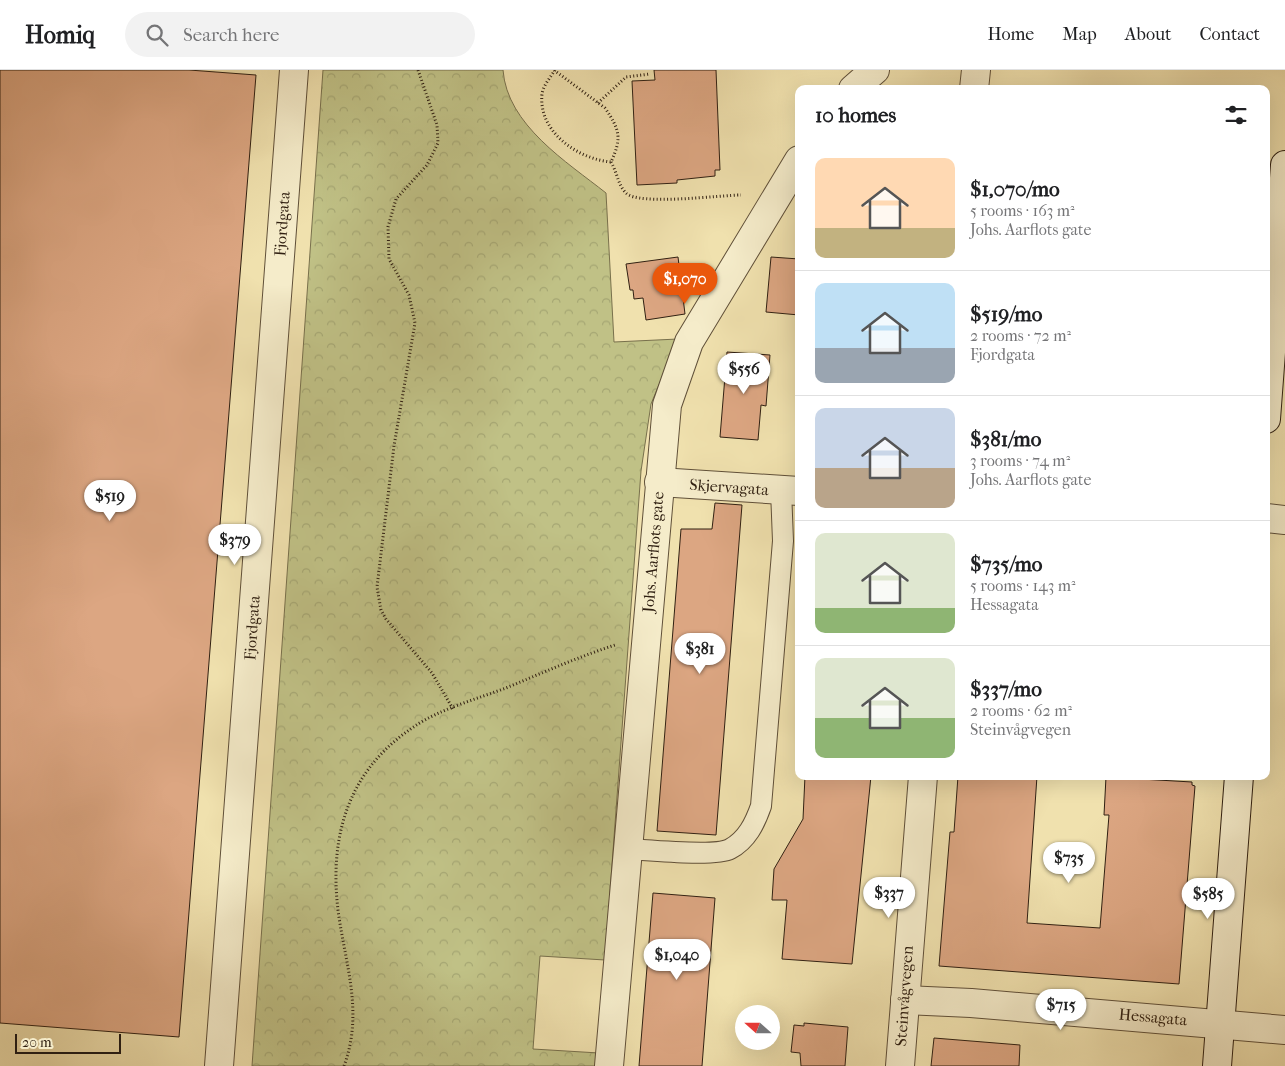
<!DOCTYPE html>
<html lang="en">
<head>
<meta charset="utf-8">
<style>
  :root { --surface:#fff; --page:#f2f2f2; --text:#202124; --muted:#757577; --line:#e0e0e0; --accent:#ea580c }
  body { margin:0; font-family:"IM FELL French Canon",serif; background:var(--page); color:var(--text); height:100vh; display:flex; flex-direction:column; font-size:19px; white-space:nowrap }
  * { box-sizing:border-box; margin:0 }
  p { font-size:16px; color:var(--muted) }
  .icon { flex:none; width:28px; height:28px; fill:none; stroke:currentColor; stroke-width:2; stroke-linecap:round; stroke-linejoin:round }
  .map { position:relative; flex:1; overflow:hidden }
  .sheet { position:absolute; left:795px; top:15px; width:475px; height:695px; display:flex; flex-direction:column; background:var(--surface); border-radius:10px; box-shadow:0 5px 20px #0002 }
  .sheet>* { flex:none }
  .needle { width:32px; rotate:291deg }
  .controls { position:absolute; left:735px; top:935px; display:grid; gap:10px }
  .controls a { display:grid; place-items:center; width:45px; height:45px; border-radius:50%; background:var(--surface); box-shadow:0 5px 20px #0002; font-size:25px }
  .scale { position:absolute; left:15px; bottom:12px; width:106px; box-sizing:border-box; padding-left:5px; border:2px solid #302012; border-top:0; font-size:14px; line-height:18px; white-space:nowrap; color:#302012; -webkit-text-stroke:4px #f5ecca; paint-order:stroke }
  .price { position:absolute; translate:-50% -42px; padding:0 11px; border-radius:18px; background:#fff; color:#222; font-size:16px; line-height:32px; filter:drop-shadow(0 1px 2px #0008) }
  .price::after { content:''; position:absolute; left:50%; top:30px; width:15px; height:11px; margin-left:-8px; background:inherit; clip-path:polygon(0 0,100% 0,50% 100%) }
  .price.on { background:var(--accent); color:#fff }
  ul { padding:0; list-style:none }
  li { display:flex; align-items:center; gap:15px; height:125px; padding:0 20px }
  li+li { border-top:1px solid var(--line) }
  li span { display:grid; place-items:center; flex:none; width:140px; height:100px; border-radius:10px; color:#555 }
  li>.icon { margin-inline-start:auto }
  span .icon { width:60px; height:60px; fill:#fffc; stroke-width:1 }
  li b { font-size:21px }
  h2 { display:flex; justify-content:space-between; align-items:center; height:60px; padding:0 20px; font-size:21px }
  header { display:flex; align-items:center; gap:30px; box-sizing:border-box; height:70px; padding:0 25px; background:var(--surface); border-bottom:1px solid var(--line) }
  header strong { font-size:24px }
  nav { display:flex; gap:28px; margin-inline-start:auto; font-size:18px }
  .search { width:350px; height:45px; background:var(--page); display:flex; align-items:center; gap:12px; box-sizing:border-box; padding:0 18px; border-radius:28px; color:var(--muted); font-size:19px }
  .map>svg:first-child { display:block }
  .park { fill:url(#park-crowns); stroke:#78704c }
  .building { fill:#dca682; stroke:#302012 }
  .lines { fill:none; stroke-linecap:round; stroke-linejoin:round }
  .service-casing { stroke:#605039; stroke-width:22 }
  .minor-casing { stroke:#605039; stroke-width:30 }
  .secondary-casing { stroke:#302012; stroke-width:30 }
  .path { stroke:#302012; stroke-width:3; stroke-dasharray:1 2.5; stroke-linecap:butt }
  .service { stroke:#f5ecca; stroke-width:20 }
  .minor { stroke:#f5ecca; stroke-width:28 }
  .secondary { stroke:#f5ecca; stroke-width:28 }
  .labels { text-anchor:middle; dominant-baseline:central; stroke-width:4; stroke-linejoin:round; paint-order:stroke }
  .street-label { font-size:16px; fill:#302012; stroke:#f5ecca }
</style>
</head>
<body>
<header>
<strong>Homiq</strong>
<div class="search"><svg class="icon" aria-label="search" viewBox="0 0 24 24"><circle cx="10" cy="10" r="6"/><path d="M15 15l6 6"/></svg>Search here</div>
<nav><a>Home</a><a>Map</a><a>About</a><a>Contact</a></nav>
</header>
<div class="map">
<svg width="1285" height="996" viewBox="0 0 1285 996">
  <defs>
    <pattern id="park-crowns" width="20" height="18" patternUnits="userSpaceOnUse" patternTransform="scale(1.25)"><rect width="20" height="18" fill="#c0c186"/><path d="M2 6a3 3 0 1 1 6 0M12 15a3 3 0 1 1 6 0" fill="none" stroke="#a5a673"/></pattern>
  </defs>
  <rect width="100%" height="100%" fill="#f0e1ae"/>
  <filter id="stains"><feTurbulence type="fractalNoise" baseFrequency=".004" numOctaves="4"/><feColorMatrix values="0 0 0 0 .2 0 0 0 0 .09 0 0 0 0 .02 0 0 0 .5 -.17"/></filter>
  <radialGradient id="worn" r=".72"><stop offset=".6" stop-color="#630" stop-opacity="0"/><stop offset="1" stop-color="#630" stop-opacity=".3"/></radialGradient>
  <!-- park -->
  <path class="park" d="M323,0H503C507,55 567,92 606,123L614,272L678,269L651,334L641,401L605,890L540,886L533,979L599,983L597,996H252Z"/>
  <!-- building -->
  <g class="building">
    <polygon points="0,0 189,0 256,5 179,967 0,953"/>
    <polygon points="654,0 716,0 720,100 715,100 715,106 677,110 677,113 637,115 632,11 655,10"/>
    <polygon points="678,187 685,244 646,250 643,228 634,229 633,220 630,220 626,194"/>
    <polygon points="771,187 799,189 799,245 766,242"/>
    <polygon points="727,282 770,285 766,336 761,335 758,370 720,367"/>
    <polygon points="715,433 742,435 716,765 657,761 681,459 712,459"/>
    <polygon points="805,706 871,706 852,894 782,889 787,830 772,830 774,799 803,749"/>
    <polygon points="958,706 1037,706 1027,853 1100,858 1109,745 1104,745 1106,707 1192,712 1192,715 1195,716 1179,914 939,896 950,762 954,762"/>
    <polygon points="653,823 715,828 702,996 639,996"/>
    <polygon points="804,953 848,957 845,996 801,996 800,983 791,982 794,955 804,956"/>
    <polygon points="934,968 1020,975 1019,996 931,996"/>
  </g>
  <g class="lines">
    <!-- service casing -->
    <g class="service-casing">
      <path id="service" d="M626,779C647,780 715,787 730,779C747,770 755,753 761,736L783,471L781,420"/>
    </g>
    <!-- minor casing -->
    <g class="minor-casing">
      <g id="minor">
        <polyline points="853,19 875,0"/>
        <polyline points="974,19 976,0"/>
        <polyline points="659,412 799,421"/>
        <polyline points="1266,448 1285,450"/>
        <polyline points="905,930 971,933 1285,960"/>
        <polyline points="219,996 294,0"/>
        <polyline points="609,996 667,335 689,272 799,90"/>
        <polyline points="900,996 923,706"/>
      </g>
    </g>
    <!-- secondary casing -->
    <g class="secondary-casing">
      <g id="secondary">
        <polyline points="1266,349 1285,95"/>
        <polyline points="1217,996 1239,706"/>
      </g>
    </g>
    <!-- path -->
    <g class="path">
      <polyline points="418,0 437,55 438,73 427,95 396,129 388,157 389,189 409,225 415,253 394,376 377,517 381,540 386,549 432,603 453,639"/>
      <path d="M554,0L605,38C620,60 622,68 611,92"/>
      <path d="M555,0C550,8 543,16 542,24C538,62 578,89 611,92"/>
      <polyline points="598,33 626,7 650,4"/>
      <path d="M611,92C617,102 618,115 626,123C638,136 722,125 741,125"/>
      <path d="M344,996C364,942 345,894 338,840C329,764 349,699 415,656C438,640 479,628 506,618C542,603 578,587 615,575"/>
    </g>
    <!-- service -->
    <use href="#service" class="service"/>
    <!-- minor -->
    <use href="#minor" class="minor"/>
    <!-- secondary -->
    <use href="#secondary" class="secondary"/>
  </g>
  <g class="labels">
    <!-- street labels -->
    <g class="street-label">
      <text transform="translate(282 154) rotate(-86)">Fjordgata</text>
      <text transform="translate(729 417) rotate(4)">Skjervagata</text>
      <text transform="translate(653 482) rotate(-85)">Johs. Aarflots gate</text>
      <text transform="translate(252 558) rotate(-86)">Fjordgata</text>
      <text transform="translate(904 926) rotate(-86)">Steinvågvegen</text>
      <text transform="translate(1153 947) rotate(5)">Hessagata</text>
    </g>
  </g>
  <rect width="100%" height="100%" filter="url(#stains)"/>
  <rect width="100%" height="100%" fill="url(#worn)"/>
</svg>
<div class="controls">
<a><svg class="needle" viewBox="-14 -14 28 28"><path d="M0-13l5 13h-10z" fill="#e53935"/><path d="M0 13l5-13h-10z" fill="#757577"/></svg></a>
</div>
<div class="scale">20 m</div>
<b class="price on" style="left:685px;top:235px">$1,070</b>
<b class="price" style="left:744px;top:325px">$556</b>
<b class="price" style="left:110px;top:452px">$519</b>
<b class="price" style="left:235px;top:496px">$379</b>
<b class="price" style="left:700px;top:605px">$381</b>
<b class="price" style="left:1069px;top:814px">$735</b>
<b class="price" style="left:889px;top:849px">$337</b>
<b class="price" style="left:1208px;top:850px">$585</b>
<b class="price" style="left:677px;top:911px">$1,040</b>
<b class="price" style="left:1061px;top:961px">$715</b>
<section class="sheet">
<h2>10 homes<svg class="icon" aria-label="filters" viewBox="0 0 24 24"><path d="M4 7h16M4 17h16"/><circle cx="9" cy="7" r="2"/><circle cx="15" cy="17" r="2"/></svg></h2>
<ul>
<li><span style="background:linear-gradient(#ffd9b3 70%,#c2b280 0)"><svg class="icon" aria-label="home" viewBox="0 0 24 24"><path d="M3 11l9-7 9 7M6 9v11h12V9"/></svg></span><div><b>$1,070/mo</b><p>5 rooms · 163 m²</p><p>Johs. Aarflots gate</p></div></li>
<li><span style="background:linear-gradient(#bfe0f5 65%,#9aa5b1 0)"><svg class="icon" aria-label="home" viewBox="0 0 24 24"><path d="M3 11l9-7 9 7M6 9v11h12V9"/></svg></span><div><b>$519/mo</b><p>2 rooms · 72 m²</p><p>Fjordgata</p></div></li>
<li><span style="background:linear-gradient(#c9d6e8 60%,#b9a48a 0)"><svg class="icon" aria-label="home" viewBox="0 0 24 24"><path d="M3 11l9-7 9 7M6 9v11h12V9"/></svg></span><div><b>$381/mo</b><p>3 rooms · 74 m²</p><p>Johs. Aarflots gate</p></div></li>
<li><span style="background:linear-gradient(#dfe7d0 75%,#8fb573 0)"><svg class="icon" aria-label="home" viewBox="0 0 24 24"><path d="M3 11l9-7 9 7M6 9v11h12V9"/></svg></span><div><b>$735/mo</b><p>5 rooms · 143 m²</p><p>Hessagata</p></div></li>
<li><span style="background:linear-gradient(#dfe7d0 60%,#8fb573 0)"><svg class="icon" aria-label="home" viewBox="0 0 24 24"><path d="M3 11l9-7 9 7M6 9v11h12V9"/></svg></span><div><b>$337/mo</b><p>2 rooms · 62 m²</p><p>Steinvågvegen</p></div></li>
</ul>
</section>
</div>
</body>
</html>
